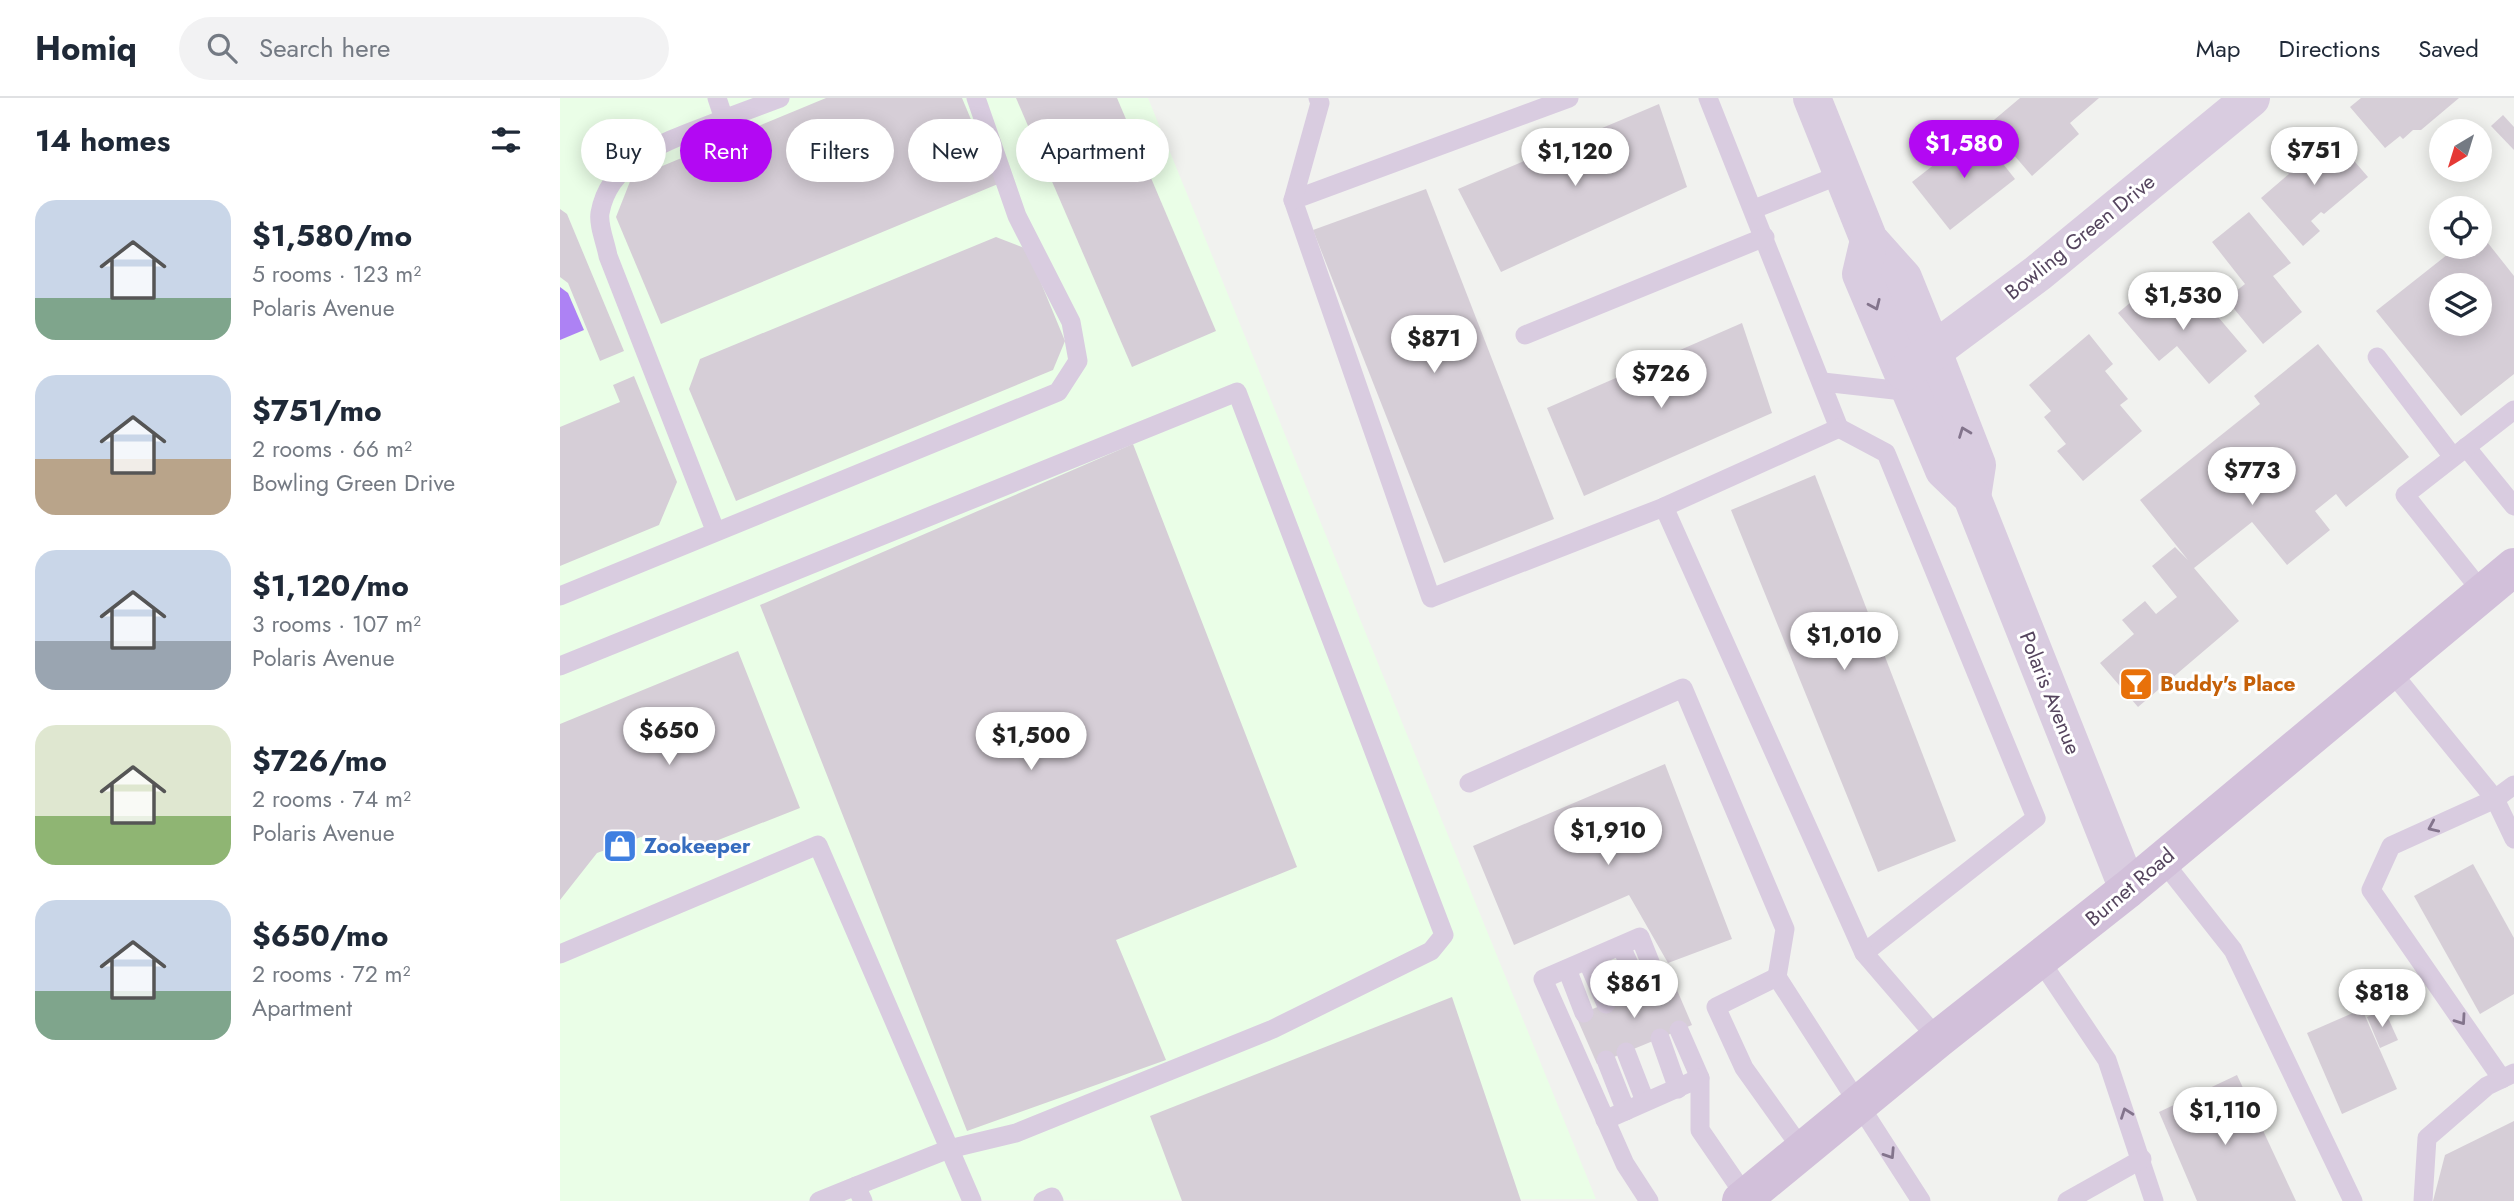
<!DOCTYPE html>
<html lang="en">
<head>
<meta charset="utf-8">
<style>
  :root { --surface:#fff; --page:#f2f2f3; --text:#1f2937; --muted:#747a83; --line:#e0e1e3; --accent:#b308f3 }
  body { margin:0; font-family:Jost,sans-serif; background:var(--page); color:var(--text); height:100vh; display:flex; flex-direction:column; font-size:26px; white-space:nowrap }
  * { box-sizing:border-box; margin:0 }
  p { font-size:23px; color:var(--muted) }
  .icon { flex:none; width:38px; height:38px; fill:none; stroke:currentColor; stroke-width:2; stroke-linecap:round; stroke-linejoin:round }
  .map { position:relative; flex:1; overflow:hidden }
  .side { display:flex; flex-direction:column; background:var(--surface); width:560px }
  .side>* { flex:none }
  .banner { position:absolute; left:21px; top:21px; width:665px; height:63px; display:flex; gap:14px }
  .needle { width:46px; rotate:218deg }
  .tools { position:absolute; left:1869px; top:21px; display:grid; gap:14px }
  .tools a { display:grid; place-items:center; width:63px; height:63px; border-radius:50%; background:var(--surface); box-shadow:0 4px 18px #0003; font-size:35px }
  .price { position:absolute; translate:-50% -60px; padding:0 16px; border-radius:24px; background:#fff; color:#222; font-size:23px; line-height:46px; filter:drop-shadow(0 2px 4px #0008) }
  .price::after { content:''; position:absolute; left:50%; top:42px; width:21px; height:16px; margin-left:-10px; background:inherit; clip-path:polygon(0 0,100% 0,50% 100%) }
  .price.on { background:var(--accent); color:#fff }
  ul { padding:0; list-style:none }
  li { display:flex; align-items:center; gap:21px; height:175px; padding:0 35px }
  li span { display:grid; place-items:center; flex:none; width:196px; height:140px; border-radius:21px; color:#555 }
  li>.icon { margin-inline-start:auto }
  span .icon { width:84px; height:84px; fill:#fffc; stroke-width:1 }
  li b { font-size:30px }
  h2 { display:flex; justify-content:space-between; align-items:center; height:84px; padding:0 35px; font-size:30px }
  .pill { padding:0 24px; border-radius:32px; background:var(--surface); box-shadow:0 4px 18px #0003; font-size:24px; line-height:63px }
  .pill.on { background:var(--accent); color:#fff }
  header { display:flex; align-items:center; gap:42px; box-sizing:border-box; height:98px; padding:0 35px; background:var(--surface); border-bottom:2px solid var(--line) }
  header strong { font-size:33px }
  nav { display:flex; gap:38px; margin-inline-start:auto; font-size:24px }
  .search { width:490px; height:63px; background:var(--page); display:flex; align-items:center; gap:18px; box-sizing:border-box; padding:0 24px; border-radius:38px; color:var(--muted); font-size:26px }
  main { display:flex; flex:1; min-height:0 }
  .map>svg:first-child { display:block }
  .commercial { fill:#eafee7 }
  .water { fill:#ad82f4 }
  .building { fill:#d6ced7; fill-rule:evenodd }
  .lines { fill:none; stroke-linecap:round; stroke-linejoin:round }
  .service { stroke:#d9cce0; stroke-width:19 }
  .minor { stroke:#d9cce0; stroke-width:38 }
  .secondary { stroke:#d2c0da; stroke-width:38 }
  .oneway { stroke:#83748c }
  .labels { text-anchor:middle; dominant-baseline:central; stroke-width:6; stroke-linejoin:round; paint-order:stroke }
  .street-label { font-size:21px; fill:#55455e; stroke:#fff }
  .food-label { font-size:21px; font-weight:bold; fill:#c56008; stroke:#fff; text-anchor:start }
  .shop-label { font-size:21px; font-weight:bold; fill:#366cbe; stroke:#fff; text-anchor:start }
</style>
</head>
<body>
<header>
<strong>Homiq</strong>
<div class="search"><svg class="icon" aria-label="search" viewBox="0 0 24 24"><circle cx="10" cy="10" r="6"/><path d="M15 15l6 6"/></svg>Search here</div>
<nav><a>Map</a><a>Directions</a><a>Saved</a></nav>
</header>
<main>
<section class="side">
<h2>14 homes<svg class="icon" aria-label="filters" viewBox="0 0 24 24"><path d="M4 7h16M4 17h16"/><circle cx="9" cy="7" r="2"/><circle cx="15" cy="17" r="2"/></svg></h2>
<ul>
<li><span style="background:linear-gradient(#c9d6e8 70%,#7fa58c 0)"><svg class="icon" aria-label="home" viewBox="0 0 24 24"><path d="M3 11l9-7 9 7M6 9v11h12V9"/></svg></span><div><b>$1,580/mo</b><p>5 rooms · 123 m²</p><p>Polaris Avenue</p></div></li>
<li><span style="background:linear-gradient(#c9d6e8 60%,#b9a48a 0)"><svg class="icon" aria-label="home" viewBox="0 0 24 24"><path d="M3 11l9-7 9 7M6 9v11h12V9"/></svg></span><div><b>$751/mo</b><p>2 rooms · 66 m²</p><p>Bowling Green Drive</p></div></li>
<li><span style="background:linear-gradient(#c9d6e8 65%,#9aa5b1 0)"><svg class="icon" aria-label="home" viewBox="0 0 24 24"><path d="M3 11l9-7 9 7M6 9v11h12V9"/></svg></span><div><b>$1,120/mo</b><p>3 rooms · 107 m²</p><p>Polaris Avenue</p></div></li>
<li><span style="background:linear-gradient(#dfe7d0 65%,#8fb573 0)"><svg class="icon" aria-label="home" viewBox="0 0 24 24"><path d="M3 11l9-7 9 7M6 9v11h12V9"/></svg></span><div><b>$726/mo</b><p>2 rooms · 74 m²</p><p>Polaris Avenue</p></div></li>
<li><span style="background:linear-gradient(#c9d6e8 65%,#7fa58c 0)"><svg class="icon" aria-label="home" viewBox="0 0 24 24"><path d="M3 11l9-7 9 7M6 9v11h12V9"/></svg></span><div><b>$650/mo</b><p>2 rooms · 72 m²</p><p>Apartment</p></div></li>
</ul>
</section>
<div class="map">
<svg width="1954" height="1103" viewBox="0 0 1954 1103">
  <rect width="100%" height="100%" fill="#f1f2ef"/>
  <!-- commercial -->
  <polygon class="commercial" points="0,0 588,0 1036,1101 0,1103"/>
  <!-- water -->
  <polygon class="water" points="0,189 8,195 24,232 0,242"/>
  <!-- building -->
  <g class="building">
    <polygon points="266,0 402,0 438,86 101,226 56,119 71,81"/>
    <polygon points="456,0 557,0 656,233 572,269"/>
    <polygon points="1460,0 1539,0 1510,25 1519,36 1472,78 1428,27"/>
    <polygon points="1801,0 1899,0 1861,32 1853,32 1843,41 1840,38 1825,50 1790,9"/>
    <polygon points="1099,6 1127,89 941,174 898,91"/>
    <polygon points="1943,17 1954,29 1954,52 1931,28"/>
    <polygon points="1417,33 1455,81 1390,132 1352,84"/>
    <polygon points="1770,35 1808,79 1764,116 1761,114 1751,123 1760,133 1743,148 1701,100 1729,76 1726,72"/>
    <polygon points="866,91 994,421 884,465 753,132"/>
    <polygon points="0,111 7,116 64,253 40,263 8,185 0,179"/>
    <polygon points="1689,114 1731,165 1713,178 1742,214 1703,246 1666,201 1685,186 1652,144"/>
    <path d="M1920,135L1954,178V276L1901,318L1816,213L1897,149H1920ZM1881,187H1920V226H1881Z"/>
    <polygon points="436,139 467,151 505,243 493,272 176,403 129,291 140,261"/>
    <polygon points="1596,183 1629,221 1647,206 1687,253 1649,286 1617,248 1599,263 1558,215"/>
    <polygon points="1182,225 1212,315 1024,398 987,310"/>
    <polygon points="1529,236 1553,266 1545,273 1568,301 1560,307 1582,333 1523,383 1497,353 1506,346 1484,319 1491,313 1469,287"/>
    <polygon points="1758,246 1849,359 1786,409 1776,396 1755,413 1770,432 1727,467 1692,424 1634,470 1679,523 1578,609 1540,565 1574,536 1562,522 1585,503 1596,516 1617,499 1592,468 1615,449 1628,462 1580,402 1700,306 1694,298"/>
    <polygon points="74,278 117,384 99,427 0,468 0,329 60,304 53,287"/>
    <polygon points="573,346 737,769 556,842 606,962 407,1033 200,507"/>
    <polygon points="1255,377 1396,743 1318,774 1171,412"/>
    <polygon points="178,553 240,710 138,750 81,739 37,755 0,802 0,626"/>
    <polygon points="1105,666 1172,841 1108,865 1069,797 954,847 913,748"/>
    <polygon points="1913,766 1954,840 1954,896 1920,916 1854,798"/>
    <polygon points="1111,878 1132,927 1037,966 1016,918"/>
    <polygon points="892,899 961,1103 622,1103 590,1018"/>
    <polygon points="1802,911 1837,991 1782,1016 1747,935"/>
    <polygon points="1824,911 1838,942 1820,950 1807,919"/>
    <polygon points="1677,977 1736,1103 1637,1103 1599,1014"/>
    <polygon points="1954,1023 1954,1103 1873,1103 1885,1057"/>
  </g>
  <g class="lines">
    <!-- service -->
    <g class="service">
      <polyline points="157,0 164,21 220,0"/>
      <polyline points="1009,0 733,102 871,500 1104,409 1279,330 1148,0"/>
      <polyline points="733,102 760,5 758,0"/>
      <polyline points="1194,111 1282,76"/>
      <polyline points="965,237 1205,139"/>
      <polyline points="1817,259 1893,359"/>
      <polyline points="1263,284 1352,294"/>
      <polyline points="1279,330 1326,355 1476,720 1304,855"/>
      <polyline points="1906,349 1954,408"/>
      <polyline points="1104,409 1304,855 1378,941"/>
      <path d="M155,432L48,158C46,146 38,127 40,115C50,57 117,40 164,21"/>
      <polyline points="1923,495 1845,397 1954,312"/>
      <polyline points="0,498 498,294 518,263 511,224 457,118 416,0"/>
      <polyline points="0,568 677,294 884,837 871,853 713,931 456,1035 389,1051 296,1088"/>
      <polyline points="1830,572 1935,701 1954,741"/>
      <polyline points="909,685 1123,590 1225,831 1217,879"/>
      <polyline points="1602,762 1673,852 1793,1103"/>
      <polyline points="1061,848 1080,891"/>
      <polyline points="0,856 258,747 412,1103"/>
      <polyline points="1027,862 1046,906"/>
      <polyline points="1480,862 1547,962 1594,1103"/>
      <polyline points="1007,871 1024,915"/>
      <polyline points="1119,932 1140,980"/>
      <polyline points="1100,940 1118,991"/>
      <polyline points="1066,954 1085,1003"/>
      <polyline points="1046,962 1066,1013"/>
      <polyline points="1942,981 1811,792 1831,748 1935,701 1954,687"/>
      <polyline points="1045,1022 1140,980 1140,1032 1186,1099"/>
      <polyline points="1244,1054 1184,970 1156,909 1217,879 1361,1103"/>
      <polyline points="259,1103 296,1088 303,1103"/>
      <polyline points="483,1103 492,1099 494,1103"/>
      <polyline points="1089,1103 1065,1066 983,881 1080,839 1098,884"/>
      <polyline points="1507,1103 1582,1061"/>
      <polyline points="1863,1103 1867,1040 1927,988 1954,975"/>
    </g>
    <!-- minor -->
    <g class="minor">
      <polyline points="1252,0 1309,142 1343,180 1373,254 1417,367 1412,399"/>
      <polyline points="1309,142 1301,176 1384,372 1412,399 1568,791"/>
      <polyline points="1345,274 1478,175 1691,0"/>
    </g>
    <!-- secondary -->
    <polyline class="secondary" points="1181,1103 1378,941 1568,791 1954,469"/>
  </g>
  <!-- one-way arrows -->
  <defs><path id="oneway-chevron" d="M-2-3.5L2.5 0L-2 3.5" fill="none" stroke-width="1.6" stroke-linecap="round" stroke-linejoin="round" transform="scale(1.75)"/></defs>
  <g class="oneway">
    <use href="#oneway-chevron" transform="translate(1315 207) rotate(66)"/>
    <use href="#oneway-chevron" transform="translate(1404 334) rotate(-111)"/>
    <use href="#oneway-chevron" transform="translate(1873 729) rotate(156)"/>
    <use href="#oneway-chevron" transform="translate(1901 922) rotate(55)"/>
    <use href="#oneway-chevron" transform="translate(1566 1015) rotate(-110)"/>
    <use href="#oneway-chevron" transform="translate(1330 1056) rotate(57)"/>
  </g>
  <!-- icons -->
  <defs>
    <g id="bar-square" transform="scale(1.75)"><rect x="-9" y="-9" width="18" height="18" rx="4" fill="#e8710a" stroke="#fff"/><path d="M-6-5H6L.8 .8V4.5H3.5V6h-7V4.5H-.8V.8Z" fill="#fff"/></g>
    <g id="shop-square" transform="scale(1.75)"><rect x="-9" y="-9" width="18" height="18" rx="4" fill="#3f7fe0" stroke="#fff"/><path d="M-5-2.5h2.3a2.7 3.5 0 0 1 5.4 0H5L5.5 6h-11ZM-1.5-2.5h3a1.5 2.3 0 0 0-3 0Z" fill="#fff"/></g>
  </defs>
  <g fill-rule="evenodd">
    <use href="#bar-square" x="1576" y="586"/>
    <use href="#shop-square" x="60" y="748"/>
  </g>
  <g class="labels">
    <!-- street labels -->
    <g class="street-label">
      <text transform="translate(1520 139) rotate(-39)">Bowling Green Drive</text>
      <text transform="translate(1490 595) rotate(68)">Polaris Avenue</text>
      <text transform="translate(1570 789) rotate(-40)">Burnet Road</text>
    </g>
    <!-- food labels -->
    <g class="food-label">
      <text x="1600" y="586">Buddy's Place</text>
    </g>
    <!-- shop labels -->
    <g class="shop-label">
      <text x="84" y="748">Zookeeper</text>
    </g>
  </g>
</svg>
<div class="tools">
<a><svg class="needle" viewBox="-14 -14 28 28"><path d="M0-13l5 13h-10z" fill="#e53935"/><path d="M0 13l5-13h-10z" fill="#747a83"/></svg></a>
<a><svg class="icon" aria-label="locate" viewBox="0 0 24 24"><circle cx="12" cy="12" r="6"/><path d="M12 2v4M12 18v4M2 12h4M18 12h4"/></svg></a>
<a><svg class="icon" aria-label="layers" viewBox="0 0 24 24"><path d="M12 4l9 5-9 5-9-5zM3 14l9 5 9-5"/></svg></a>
</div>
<b class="price on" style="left:1404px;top:82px">$1,580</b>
<b class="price" style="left:1754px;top:89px">$751</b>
<b class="price" style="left:1015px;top:90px">$1,120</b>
<b class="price" style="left:1623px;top:234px">$1,530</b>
<b class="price" style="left:874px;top:277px">$871</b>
<b class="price" style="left:1101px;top:312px">$726</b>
<b class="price" style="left:1692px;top:409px">$773</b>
<b class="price" style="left:1284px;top:574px">$1,010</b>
<b class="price" style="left:109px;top:669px">$650</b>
<b class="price" style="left:471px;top:674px">$1,500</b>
<b class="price" style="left:1048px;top:769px">$1,910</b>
<b class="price" style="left:1074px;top:922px">$861</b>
<b class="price" style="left:1822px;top:931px">$818</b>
<b class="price" style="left:1665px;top:1049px">$1,110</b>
<div class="banner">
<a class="pill">Buy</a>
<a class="pill on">Rent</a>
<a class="pill">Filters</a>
<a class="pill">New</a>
<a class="pill">Apartment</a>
</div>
</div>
</main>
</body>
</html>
